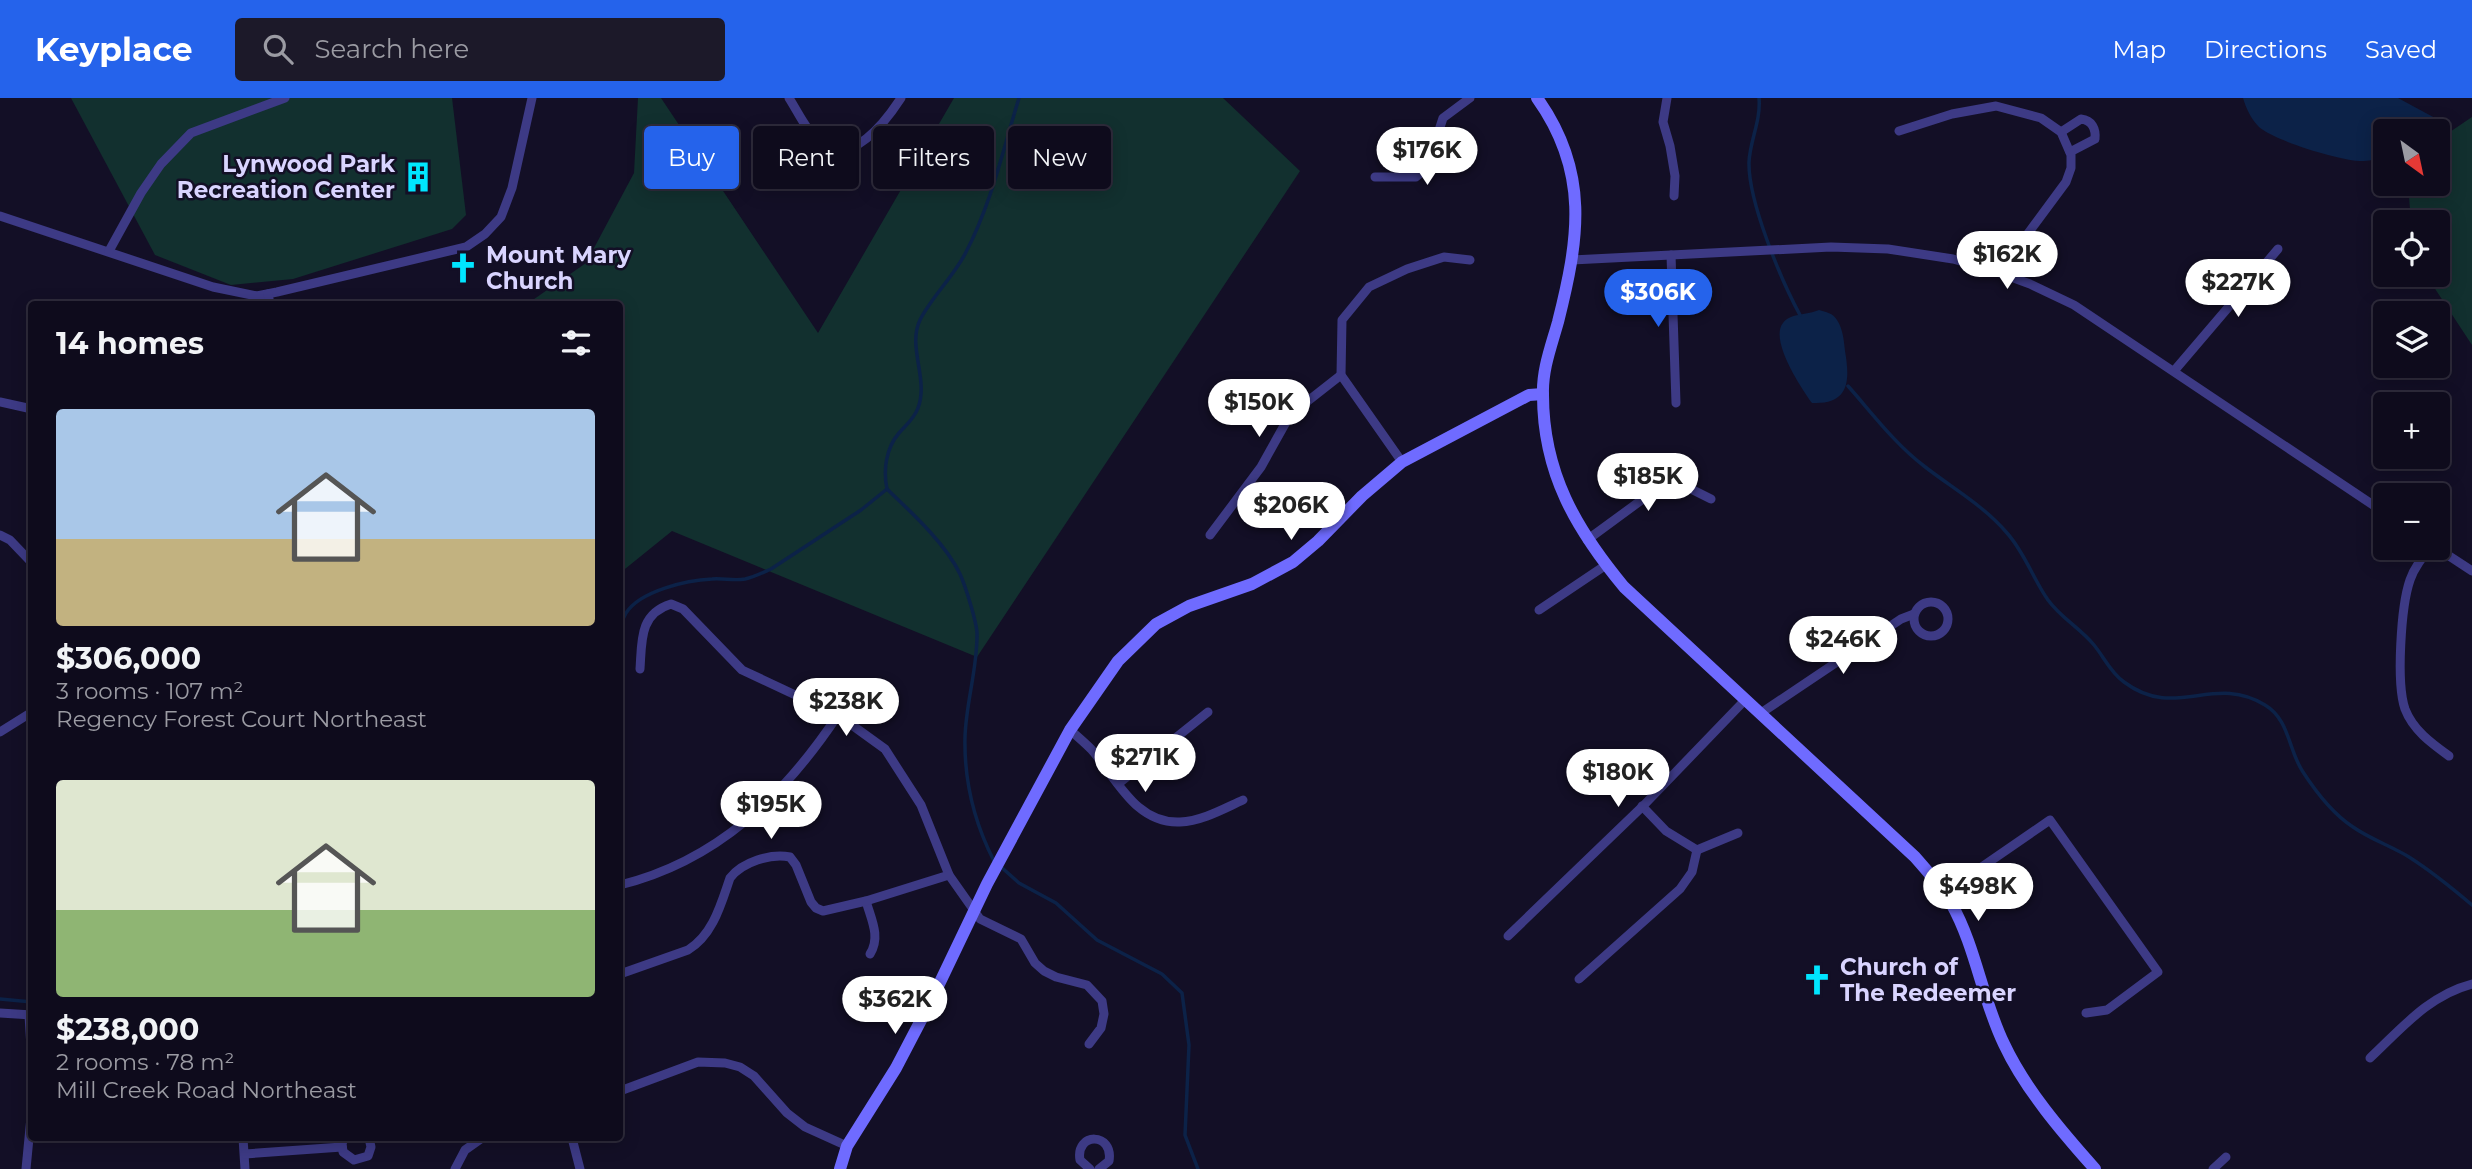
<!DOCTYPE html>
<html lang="en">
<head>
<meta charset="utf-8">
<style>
  :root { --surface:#0e0b1c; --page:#1c1929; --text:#f1f3f6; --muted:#9b9ba3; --line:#2e2b3b; --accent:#2563eb }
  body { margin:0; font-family:Montserrat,sans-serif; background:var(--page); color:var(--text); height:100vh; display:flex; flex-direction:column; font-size:26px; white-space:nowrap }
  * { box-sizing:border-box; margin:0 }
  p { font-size:23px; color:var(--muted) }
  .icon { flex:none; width:38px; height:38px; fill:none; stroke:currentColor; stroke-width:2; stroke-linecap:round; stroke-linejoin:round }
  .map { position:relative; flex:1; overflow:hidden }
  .panel { position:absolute; left:28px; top:203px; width:595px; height:840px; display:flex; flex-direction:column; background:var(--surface); border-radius:7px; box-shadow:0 4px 18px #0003,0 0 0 2px var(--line) }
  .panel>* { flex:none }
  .banner { position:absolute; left:644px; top:28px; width:665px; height:63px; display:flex; gap:14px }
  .needle { width:46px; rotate:147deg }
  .controls { position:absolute; left:2373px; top:21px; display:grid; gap:14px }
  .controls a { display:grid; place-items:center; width:77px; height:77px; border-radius:7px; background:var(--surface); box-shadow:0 4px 18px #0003,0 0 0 2px var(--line); font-size:35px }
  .price { position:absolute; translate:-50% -60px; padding:0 16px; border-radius:24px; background:#fff; color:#222; font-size:23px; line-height:46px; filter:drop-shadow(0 2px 4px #0008) }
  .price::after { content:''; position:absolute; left:50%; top:42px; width:21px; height:16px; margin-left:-10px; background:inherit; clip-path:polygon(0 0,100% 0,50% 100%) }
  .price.current { background:var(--accent); color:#fff }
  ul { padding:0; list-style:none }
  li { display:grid; align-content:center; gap:14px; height:371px; padding:0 28px }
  li span { display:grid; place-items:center; height:217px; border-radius:7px; color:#555 }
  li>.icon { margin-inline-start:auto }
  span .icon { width:126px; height:126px; fill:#fffc; stroke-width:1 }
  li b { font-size:30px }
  h2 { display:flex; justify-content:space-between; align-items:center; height:84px; padding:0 28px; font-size:30px }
  .tag { padding:0 24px; border-radius:7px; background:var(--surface); box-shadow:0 4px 18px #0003,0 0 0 2px var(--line); font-size:24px; line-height:63px }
  .tag.current { background:var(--accent); color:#fff }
  header { display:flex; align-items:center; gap:42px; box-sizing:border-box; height:98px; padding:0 35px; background:var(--accent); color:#fff }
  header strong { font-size:33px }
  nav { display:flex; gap:38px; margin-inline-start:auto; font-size:24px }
  .search { width:490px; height:63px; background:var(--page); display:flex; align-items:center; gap:18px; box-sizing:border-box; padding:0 24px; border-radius:7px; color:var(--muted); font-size:26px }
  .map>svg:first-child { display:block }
  .green { fill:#12302f }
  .water { fill:#0c2248 }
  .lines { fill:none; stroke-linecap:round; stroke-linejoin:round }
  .stream { stroke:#0c2248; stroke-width:3.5 }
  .street { stroke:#3d3a85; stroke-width:9 }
  .secondary { stroke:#6f6bff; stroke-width:12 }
  .labels { text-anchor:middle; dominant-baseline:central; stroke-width:5; stroke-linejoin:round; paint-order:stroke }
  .poi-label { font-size:23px; font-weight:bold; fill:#d9d4ff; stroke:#130f26; text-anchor:start }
</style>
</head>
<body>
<header>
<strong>Keyplace</strong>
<div class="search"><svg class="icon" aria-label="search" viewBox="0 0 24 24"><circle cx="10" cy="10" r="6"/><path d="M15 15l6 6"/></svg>Search here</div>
<nav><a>Map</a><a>Directions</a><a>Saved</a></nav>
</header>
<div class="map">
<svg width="2472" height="1071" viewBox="0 0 2472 1071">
  <rect width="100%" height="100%" fill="#130f26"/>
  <!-- green -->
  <g class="green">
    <polygon points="71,0 452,0 466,117 452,131 293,181 231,187 155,157"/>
    <polygon points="638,0 661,0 818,235 954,0 1223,0 1300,73 977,559 672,433 620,475 620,206 527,206 586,165 634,75"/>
    <polygon points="2472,19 2472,247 2426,177 2438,177 2438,124 2411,124 2408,86 2438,86 2438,42"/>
  </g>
  <!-- water -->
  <g class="water">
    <path d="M2243,0H2398L2435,20L2419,33H2385V56C2378,60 2372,63 2364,63C2343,64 2275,43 2259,29C2251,21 2246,10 2243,0Z"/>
    <path d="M1819,212C1826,214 1833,215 1837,222C1843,231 1844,243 1845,253C1850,282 1850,307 1812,305C1802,291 1769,242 1783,225C1790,215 1808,217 1819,212Z"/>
  </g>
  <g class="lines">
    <!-- stream -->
    <g class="stream">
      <path d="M1759,0C1761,23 1750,42 1749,64C1748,103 1781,182 1800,217"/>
      <path d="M1848,288C1872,315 1895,346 1924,368C1952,390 1983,407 2007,435C2025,455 2033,481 2048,502C2061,520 2080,530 2094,547C2104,559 2110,574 2124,584C2176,623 2213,575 2265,607C2290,622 2288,652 2303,674C2316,694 2333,716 2353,729C2370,741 2391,748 2409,759C2431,773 2452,790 2472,807"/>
      <path d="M620,541C620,531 621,523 626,515C640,493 687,482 712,481C723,480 734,483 745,481C754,479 762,475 771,471L861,412L887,391"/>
      <path d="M994,763C974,724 964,683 965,639C966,605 977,572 977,538C978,527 965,487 960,476C946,446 911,414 887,391C883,372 886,350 899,335C906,327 914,321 918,310C929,281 907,249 920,222C931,200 953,179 965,156C991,107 1003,52 1019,0"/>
      <polyline points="1000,768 1019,785 1056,805 1097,842 1162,876 1182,895 1189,947 1185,1037 1198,1071"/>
      <polyline points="0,901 32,904"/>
    </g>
    <!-- street -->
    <g class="street">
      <path d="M789,0C798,14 807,34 820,45C851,70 886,23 901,0"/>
      <polyline points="1667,0 1663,24 1670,48 1675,78 1674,98"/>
      <polyline points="1899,33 1952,16 1996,8 2041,20 2061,34 2071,57 2071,70 2066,84 2018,149 2005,177"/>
      <path d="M2061,34L2081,21C2092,22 2096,31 2095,41L2070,54"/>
      <polyline points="1375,79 1416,79 1427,69 1443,20 1470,0"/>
      <polyline points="0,118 213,189 257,198 277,194 466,149 485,136 501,119 512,90 532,0"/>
      <polyline points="109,153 141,95 161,66 191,35 285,0"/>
      <polyline points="1671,157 1676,305"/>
      <polyline points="1572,162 1831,149 1888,151 1953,161 1992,172 2030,186 2074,207 2385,415"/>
      <polyline points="268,196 270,206"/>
      <polyline points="2174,273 2278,151"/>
      <polyline points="0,304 32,311"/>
      <polyline points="1402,364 1341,277 1342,222 1369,189 1407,171 1444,159 1470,162"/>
      <polyline points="0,437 10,442 32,465"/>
      <polyline points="1210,437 1261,369 1290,317 1341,277"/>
      <polyline points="1587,442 1662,387 1681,386 1711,401"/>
      <path d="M2430,450C2422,460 2414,470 2410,482C2401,508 2396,585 2405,611C2413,632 2431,645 2449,658"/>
      <polyline points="2437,450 2472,473"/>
      <circle cx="1931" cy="521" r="17"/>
      <polyline points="1539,512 1606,467"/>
      <path d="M640,571C642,543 639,516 671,506L683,511L742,572L838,617L885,651L921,707L949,777L980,821L1021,841L1035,865L1044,873L1056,879L1087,887L1102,903L1104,916L1101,930L1089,946"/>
      <polyline points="1761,615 1901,521 1914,516"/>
      <path d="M1070,632C1077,638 1084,644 1091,651C1116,679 1135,726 1180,724C1202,723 1223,711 1243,702"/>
      <polyline points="0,634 32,614"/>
      <polyline points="1118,686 1208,614"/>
      <polyline points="1642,708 1666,733 1697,752"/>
      <polyline points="1697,752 1738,735"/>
      <path d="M620,787C717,763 784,698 838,617"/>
      <polyline points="1944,795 2050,722 2158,874 2107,912 2086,915"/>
      <path d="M866,803C871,821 881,839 870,856"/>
      <polyline points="1508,838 1644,707 1746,601"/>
      <path d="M620,876L688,852C713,837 721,806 730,780C742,764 771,755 790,759L796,767L811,804L816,810L823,813L866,803L949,777"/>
      <polyline points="1579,881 1680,791 1692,774 1697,752"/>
      <polyline points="0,915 32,917"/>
      <polyline points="29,917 32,966"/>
      <path d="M2370,960C2401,931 2429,897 2472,886"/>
      <polyline points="620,993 698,964 725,965 740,969 754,978 787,1015 805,1029 847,1048"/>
      <polyline points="243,1040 245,1071"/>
      <polyline points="345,1040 342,1045 343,1054 354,1062 368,1058 371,1049 369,1040"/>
      <polyline points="572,1040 580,1071"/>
      <polyline points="245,1056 342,1049"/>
      <polyline points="26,1071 32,1009"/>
      <polyline points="455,1071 465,1052 482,1040"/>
      <path d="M1090,1071L1080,1062C1075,1034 1114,1034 1109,1063L1099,1071"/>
      <polyline points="2213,1071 2226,1059"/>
    </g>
    <!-- secondary -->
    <g class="secondary">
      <path d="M1537,0C1590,74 1579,141 1558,224C1551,249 1542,272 1543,297C1543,375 1576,431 1624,489L1915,759C1928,774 1941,788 1951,805C1976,849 1982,901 2004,946C2025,991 2062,1034 2095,1071"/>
      <polyline points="840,1071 847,1048 896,970 931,903 987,786 1070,632 1118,563 1156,526 1189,508 1252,486 1293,464 1318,443 1362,398 1402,364 1529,297 1543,296"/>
    </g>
  </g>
  <!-- icons -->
  <defs>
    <g id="building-bare" transform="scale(2.415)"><path d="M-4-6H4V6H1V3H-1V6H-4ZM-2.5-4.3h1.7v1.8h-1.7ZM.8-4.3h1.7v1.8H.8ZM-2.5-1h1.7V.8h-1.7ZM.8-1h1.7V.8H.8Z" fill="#00e5ff" stroke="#130f26" stroke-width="2.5" paint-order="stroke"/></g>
    <g id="church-bare" transform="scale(2.415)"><path d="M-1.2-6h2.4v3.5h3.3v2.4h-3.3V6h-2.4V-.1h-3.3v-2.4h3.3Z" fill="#00e5ff" stroke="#130f26" stroke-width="2.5" paint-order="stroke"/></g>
  </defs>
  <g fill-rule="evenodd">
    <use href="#building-bare" x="418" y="79"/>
    <use href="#church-bare" x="463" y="170"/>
    <use href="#church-bare" x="1817" y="882"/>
  </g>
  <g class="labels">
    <!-- poi labels -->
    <g class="poi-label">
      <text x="395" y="66" text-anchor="end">Lynwood Park<tspan x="395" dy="26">Recreation Center</tspan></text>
      <text x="486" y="157">Mount Mary<tspan x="486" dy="26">Church</tspan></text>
      <text x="1840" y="869">Church of<tspan x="1840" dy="26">The Redeemer</tspan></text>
    </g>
  </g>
</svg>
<div class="controls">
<a><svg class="needle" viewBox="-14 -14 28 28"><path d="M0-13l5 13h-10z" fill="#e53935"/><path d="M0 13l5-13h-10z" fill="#9b9ba3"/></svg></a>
<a><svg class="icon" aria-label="locate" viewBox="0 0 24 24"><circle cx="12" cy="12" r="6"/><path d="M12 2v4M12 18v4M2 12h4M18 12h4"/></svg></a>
<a><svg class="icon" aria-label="layers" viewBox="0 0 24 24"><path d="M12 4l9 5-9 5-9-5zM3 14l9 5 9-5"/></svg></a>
<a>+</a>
<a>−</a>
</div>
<b class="price" style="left:1427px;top:89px">$176K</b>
<b class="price" style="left:2007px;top:193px">$162K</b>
<b class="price" style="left:2238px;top:221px">$227K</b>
<b class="price current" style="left:1658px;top:231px">$306K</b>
<b class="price" style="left:1259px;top:341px">$150K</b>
<b class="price" style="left:1648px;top:415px">$185K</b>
<b class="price" style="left:1291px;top:444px">$206K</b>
<b class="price" style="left:1843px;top:578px">$246K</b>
<b class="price" style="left:846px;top:640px">$238K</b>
<b class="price" style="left:1145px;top:696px">$271K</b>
<b class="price" style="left:1618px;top:711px">$180K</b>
<b class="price" style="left:771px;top:743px">$195K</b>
<b class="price" style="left:1978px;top:825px">$498K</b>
<b class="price" style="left:895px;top:938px">$362K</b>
<div class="banner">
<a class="tag current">Buy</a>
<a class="tag">Rent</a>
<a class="tag">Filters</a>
<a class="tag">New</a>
</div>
<section class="panel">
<h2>14 homes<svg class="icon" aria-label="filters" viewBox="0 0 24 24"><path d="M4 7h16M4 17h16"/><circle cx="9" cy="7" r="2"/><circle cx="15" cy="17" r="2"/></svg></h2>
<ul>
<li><span style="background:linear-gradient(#a9c7e8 60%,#c2b280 0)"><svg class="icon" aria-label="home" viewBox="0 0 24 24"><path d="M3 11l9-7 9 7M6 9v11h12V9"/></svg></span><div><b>$306,000</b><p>3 rooms · 107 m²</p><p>Regency Forest Court Northeast</p></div></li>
<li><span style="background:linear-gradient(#dfe7d0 60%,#8fb573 0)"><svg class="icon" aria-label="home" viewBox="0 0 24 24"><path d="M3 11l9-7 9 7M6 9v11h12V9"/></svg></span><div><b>$238,000</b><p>2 rooms · 78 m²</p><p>Mill Creek Road Northeast</p></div></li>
</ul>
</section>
</div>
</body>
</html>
